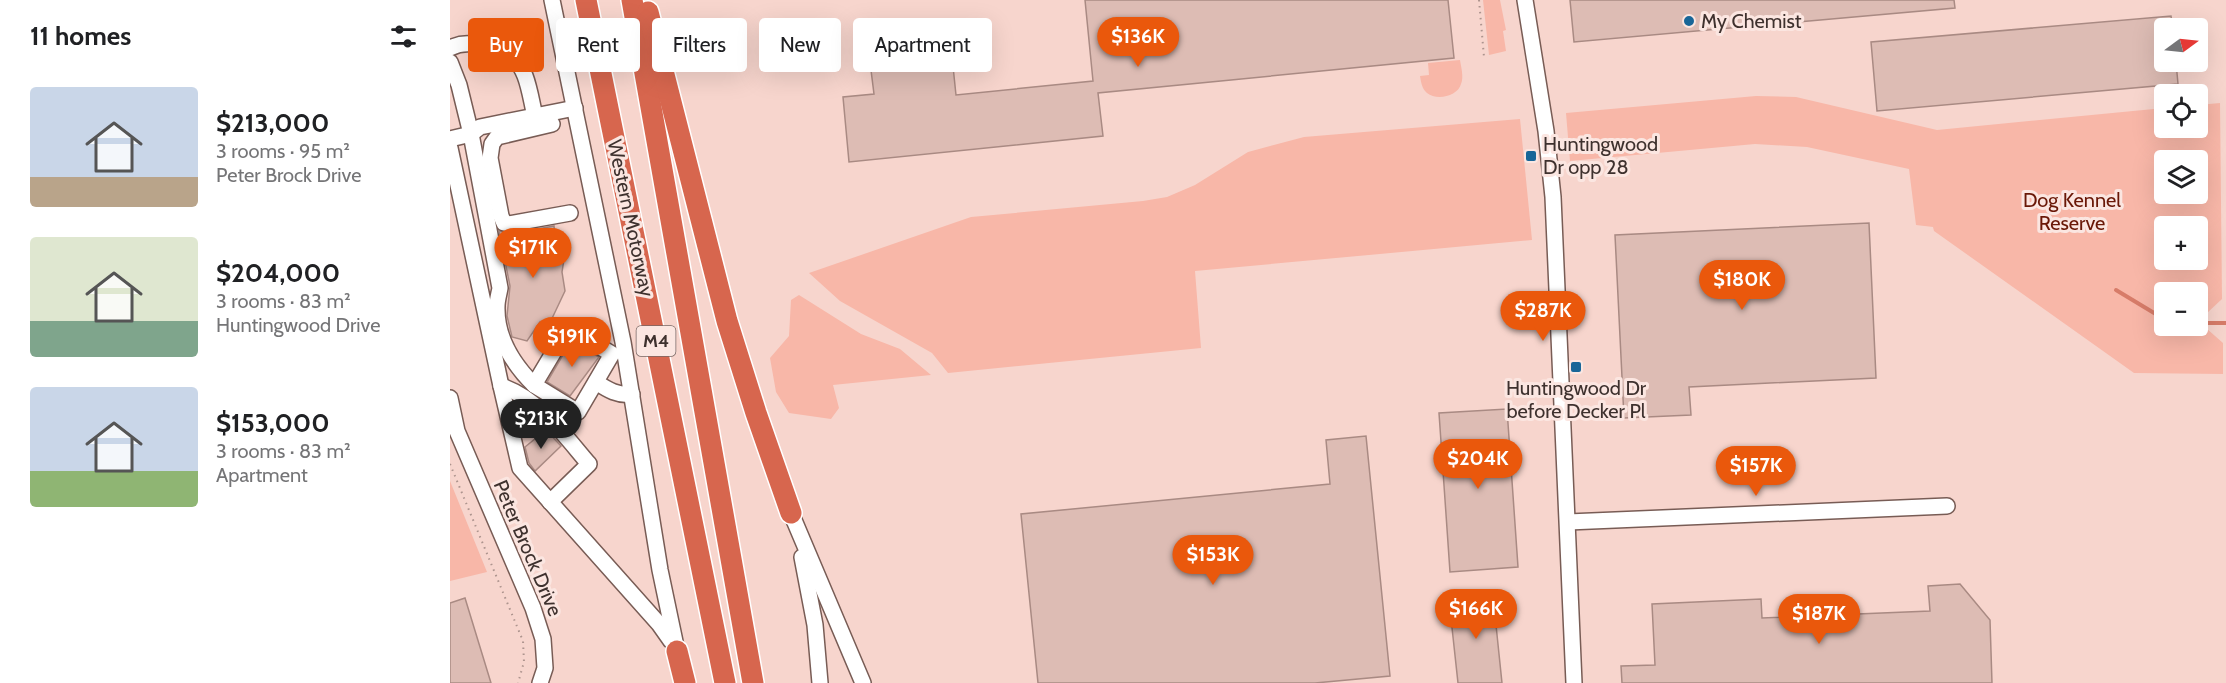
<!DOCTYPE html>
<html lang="en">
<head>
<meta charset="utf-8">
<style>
  :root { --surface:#fff; --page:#f2f2f2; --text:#202124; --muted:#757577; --accent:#ea580c }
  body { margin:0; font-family:Cabin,sans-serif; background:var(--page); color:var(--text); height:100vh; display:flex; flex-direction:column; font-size:22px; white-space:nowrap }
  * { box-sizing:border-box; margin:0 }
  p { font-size:20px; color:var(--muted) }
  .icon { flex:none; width:33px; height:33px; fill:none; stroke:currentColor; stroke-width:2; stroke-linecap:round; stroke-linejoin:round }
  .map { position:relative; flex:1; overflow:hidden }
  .panel { display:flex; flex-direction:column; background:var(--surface); width:450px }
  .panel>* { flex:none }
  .guide { position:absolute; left:18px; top:18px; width:570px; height:54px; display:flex; gap:12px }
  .needle { width:39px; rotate:75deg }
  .buttons { position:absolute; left:1704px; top:18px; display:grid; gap:12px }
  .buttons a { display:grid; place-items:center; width:54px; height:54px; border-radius:6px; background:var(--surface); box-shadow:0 6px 24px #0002; font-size:30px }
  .price { position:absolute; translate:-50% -51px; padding:0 14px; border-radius:21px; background:var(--accent); color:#fff; font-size:20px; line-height:39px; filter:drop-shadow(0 2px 3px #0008) }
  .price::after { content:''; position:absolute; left:50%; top:36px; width:18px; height:14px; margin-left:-9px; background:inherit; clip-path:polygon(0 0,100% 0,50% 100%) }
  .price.on { background:#222; color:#fff }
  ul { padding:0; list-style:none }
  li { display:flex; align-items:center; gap:18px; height:150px; padding:0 30px }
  li span { display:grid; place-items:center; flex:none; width:168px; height:120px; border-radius:6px; color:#555 }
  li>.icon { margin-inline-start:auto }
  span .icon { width:72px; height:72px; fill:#fffc; stroke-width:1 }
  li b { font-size:26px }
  h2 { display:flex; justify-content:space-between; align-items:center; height:72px; padding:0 30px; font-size:26px }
  .tag { padding:0 21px; border-radius:6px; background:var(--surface); box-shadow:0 6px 24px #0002; font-size:21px; line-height:54px }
  .tag.on { background:var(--accent); color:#fff }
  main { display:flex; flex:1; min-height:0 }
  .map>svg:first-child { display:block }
  .green { fill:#f8b7a8; fill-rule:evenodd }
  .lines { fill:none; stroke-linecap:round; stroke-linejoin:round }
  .stream { stroke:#d77c69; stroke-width:4 }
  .building { fill:#ddbcb4; stroke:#a98a83; stroke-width:1.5 }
  .minor-casing { stroke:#785c55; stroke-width:18 }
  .highway-casing { stroke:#fff; stroke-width:24 }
  .path { stroke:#ad948e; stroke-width:2; stroke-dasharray:1.5 4.5; stroke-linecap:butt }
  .minor { stroke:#fff; stroke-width:15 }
  .highway { stroke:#d7664e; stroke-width:21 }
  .poi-dot { fill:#186698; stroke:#fbe6e1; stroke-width:2 }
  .labels { text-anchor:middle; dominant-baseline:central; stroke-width:6; stroke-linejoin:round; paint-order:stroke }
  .shield { fill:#fbe6e1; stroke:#776764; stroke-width:1.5 }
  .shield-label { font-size:18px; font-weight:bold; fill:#3e312e }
  .poi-label { font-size:20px; fill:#3e312e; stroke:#fbe6e1; text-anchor:start }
  .park-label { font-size:20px; fill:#6a1807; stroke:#fbe6e1 }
  .street-label { font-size:20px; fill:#3e312e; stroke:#fbe6e1 }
</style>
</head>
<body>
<main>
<section class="panel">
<h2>11 homes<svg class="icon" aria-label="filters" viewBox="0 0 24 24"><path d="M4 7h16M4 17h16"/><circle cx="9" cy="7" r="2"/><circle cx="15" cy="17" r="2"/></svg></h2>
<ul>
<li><span style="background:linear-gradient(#c9d6e8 75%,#b9a48a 0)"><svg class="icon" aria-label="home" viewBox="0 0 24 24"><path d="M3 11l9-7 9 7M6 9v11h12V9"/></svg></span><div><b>$213,000</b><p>3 rooms · 95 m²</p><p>Peter Brock Drive</p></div></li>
<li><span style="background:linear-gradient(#dfe7d0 70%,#7fa58c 0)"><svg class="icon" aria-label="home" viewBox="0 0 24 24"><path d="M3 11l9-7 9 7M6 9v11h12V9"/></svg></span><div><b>$204,000</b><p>3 rooms · 83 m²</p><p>Huntingwood Drive</p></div></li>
<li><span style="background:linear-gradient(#c9d6e8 70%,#8fb573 0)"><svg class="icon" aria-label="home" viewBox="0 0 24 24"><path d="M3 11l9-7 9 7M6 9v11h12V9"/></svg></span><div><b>$153,000</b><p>3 rooms · 83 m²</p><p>Apartment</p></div></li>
</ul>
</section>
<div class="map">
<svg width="1776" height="683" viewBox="0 0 1776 683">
  <rect width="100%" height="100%" fill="#f7d5cd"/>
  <!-- green -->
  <g class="green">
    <polygon points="1033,0 1050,0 1056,30 1053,31 1056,51 1039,55"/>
    <path d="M1010,60C1011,67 1014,77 1011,84C1008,96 987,101 977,93C972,89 971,82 970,76L979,75L978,63Z"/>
    <path d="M1306,96L1346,97L1487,130L1714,108V128H1748V105L1770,103L1772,299L1756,314V328L1773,343V374L1684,373L1484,231L1483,227L1466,225L1459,169L1357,147L1305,144L1120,161L1116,113ZM1714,160H1748V194H1714ZM1748,226V260H1714V226ZM1748,292V326H1714V292Z"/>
    <polygon points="1070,119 1082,240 745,271 751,348 498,373 482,353 390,301 359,273 521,217 693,201 717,197 745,185 798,152 854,137"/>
    <polygon points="349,295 411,334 450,349 481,375 383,385 389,408 381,419 339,413 326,392 320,358 339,336 341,300"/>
    <polygon points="0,481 37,572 0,581"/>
  </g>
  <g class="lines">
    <!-- stream -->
    <g class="stream">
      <polyline points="1666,290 1714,319"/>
      <polyline points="1758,323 1776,323"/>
    </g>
  </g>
  <!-- building -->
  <g class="building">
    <polygon points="635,0 998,0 1004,58 648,93 653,136 399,162 393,97 424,94 421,70 433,68 432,54 501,47 506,95 643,81"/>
    <polygon points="1120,0 1504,0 1505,8 1124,42"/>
    <polygon points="1721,16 1723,28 1714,28 1714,62 1726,62 1728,84 1427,111 1421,42"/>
    <polygon points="1419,223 1426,378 1239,387 1241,415 1174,418 1165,235"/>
    <polygon points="104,226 105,238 115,253 112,272 115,291 97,329 90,322 77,341 62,337 57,316 60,286 49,231 61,234"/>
    <polygon points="121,341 149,357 120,396 97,382"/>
    <polygon points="1057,409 1068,567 1000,572 989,413"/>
    <polygon points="96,430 111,446 85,471 79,463 75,447"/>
    <polygon points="916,436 940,676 865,683 588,683 571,514 880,484 876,440"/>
    <polygon points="1510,584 1540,620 1542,683 1172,683 1171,666 1205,665 1202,604 1311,599 1312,618 1480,611 1478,586"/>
    <polygon points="1043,596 1052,683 1008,683 999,600"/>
    <polygon points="15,598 41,683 0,683 0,603"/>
  </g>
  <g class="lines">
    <!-- minor casing -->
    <g class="minor-casing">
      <g id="minor">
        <polyline points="102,0 173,342 210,570 227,651"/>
        <polyline points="1075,0 1096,131 1103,197 1124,683"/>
        <path d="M0,48C13,42 23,43 37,48C44,50 54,51 60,55C78,67 80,97 85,116"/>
        <path d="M0,62L9,85L21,134L50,288C49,294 47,300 47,306C46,337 63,364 84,385"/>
        <polyline points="102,124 47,137 42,144 40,158 51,216 54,223 59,224 120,213"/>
        <polyline points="0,139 21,134 30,127 125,108"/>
        <polyline points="0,148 51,386 70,468 209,624 221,641"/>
        <polygon points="118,328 162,354 128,412 84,385"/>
        <path d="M146,382C158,390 168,396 182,394"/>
        <path d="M51,386C88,398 114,435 139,464L100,502"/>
        <polyline points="0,398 7,431 83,608 93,639 95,668 90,683"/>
        <polyline points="341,513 413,683"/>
        <polyline points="1118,522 1497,506"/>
        <polyline points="352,557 365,625 370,683"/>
      </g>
    </g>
    <!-- highway casing -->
    <g class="highway-casing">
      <g id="highway">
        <polyline points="136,0 275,683"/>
        <polyline points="182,0 303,683"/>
        <polyline points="198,12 277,321 306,413 341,513"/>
        <polyline points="227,651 235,683"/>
      </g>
    </g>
    <!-- path -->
    <g class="path">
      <polyline points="1029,0 1034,57"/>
      <polyline points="0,464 73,641 74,662 68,683"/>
    </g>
    <!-- minor -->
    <use href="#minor" class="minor"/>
    <!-- highway -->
    <use href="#highway" class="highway"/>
  </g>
  <!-- markers -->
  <g class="poi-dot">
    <circle cx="1239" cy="21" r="6"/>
    <rect x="1075" y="150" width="12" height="12" rx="3"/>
    <rect x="1120" y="361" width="12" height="12" rx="3"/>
  </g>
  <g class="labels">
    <!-- shield labels -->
    <rect class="shield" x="186.5" y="326" width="39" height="30" rx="4.5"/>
    <g class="shield-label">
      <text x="206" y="341">M4</text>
    </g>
    <!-- poi labels -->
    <g class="poi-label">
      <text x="1251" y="21">My Chemist</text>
      <text x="1093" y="144">Huntingwood<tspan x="1093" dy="23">Dr opp 28</tspan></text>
      <text x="1126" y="388" text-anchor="middle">Huntingwood Dr<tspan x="1126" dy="23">before Decker Pl</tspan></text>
    </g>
    <!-- park labels -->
    <g class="park-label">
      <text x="1622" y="200">Dog Kennel<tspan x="1622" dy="23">Reserve</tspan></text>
    </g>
    <!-- street labels -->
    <g class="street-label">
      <text transform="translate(181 218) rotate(78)">Western Motorway</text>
      <text transform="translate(78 548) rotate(67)">Peter Brock Drive</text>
    </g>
  </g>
</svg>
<div class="buttons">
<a><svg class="needle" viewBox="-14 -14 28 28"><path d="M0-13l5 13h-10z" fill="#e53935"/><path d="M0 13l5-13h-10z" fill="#757577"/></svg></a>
<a><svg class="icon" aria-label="locate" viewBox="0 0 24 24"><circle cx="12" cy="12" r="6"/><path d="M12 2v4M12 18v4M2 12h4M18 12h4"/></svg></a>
<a><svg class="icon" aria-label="layers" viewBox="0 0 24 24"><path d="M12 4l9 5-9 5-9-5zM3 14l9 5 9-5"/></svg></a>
<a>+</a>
<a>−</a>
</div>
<b class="price" style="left:688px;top:68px">$136K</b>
<b class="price" style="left:83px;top:279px">$171K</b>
<b class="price" style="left:1292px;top:311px">$180K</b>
<b class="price" style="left:1093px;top:342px">$287K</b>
<b class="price" style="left:122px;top:368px">$191K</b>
<b class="price on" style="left:91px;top:450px">$213K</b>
<b class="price" style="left:1028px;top:490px">$204K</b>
<b class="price" style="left:1306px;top:497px">$157K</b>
<b class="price" style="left:763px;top:586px">$153K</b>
<b class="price" style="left:1026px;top:640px">$166K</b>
<b class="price" style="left:1369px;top:645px">$187K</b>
<div class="guide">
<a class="tag on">Buy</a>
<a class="tag">Rent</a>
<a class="tag">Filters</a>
<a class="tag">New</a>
<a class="tag">Apartment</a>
</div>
</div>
</main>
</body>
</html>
